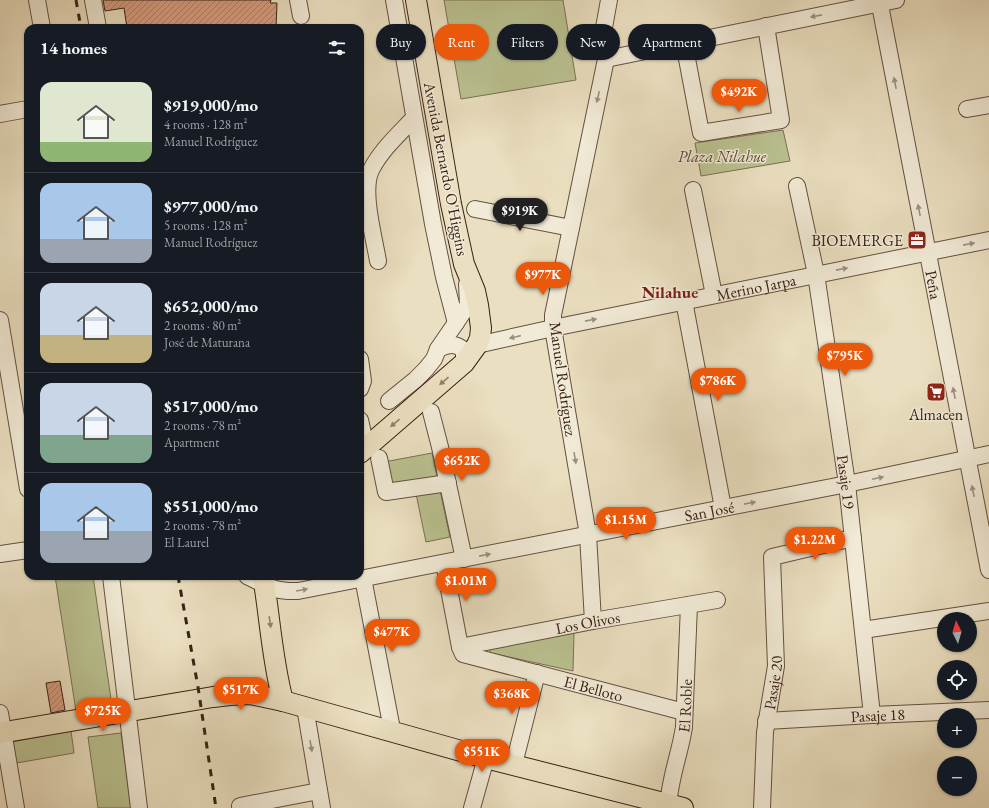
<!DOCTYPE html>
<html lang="en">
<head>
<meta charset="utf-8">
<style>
  :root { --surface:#171b24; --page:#242831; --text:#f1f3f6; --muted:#9ea1a6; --line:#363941; --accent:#ea580c }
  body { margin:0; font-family:"EB Garamond",serif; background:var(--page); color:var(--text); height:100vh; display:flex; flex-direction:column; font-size:15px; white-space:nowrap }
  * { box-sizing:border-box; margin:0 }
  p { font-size:13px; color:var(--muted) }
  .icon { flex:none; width:22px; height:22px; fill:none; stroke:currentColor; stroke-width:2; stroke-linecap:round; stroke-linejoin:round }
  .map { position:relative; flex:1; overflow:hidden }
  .drawer { position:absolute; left:24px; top:24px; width:340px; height:556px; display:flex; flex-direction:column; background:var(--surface); border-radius:12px; box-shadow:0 1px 3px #0004 }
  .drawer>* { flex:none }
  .banner { position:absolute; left:376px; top:24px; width:380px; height:36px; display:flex; gap:8px }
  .needle { width:26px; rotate:355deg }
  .controls { position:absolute; left:937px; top:612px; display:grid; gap:8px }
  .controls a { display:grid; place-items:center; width:40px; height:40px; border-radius:50%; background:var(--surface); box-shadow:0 1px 3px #0004; font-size:20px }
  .price { position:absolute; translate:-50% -34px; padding:0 9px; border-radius:14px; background:var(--accent); color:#fff; font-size:13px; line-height:26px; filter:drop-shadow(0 1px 2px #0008) }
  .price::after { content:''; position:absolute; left:50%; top:24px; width:12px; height:9px; margin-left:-6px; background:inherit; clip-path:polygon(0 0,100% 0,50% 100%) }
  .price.current { background:#222; color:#fff }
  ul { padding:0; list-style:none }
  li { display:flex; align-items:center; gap:12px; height:100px; padding:0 16px }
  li+li { border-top:1px solid var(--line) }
  li span { display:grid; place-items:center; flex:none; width:112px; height:80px; border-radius:12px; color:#555 }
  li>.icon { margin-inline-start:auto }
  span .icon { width:48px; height:48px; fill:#fffc; stroke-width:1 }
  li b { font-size:17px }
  h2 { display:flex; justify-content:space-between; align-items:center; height:48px; padding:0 16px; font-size:17px }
  .chip { padding:0 14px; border-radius:18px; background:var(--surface); box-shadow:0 1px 3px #0004; font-size:14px; line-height:36px }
  .chip.current { background:var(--accent); color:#fff }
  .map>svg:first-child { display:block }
  .green { fill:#bac190; stroke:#7a7053 }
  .building { fill:url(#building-hatch); stroke:#392016 }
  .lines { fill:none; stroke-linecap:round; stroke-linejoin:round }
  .minor-casing { stroke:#655040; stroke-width:18 }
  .major-casing { stroke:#392016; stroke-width:22 }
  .minor { stroke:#f1ead6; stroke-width:16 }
  .major { stroke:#eadfc0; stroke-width:20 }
  .rail { stroke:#392016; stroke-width:3; stroke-dasharray:7 7; stroke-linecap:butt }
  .oneway { fill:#9e8f80 }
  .oneway2 { fill:#92806b }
  .labels { text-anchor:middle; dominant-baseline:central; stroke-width:3; stroke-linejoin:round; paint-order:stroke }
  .park-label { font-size:16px; font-style:italic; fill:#594834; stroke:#f1ead6 }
  .street-label { font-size:16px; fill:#392016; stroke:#f1ead6 }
  .poi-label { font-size:16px; fill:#392016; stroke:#f1ead6; text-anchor:end }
  .neighbourhood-label { font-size:17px; font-weight:bold; fill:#7a1f14; stroke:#f1ead6 }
</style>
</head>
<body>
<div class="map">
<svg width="989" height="808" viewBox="0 0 989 808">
  <defs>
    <pattern id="building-hatch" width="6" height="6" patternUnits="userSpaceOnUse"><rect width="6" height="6" fill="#d59e81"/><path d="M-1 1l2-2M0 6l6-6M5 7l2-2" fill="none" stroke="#ae8069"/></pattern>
  </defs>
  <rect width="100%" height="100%" fill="#eadfc0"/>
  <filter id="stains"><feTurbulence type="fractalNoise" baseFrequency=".005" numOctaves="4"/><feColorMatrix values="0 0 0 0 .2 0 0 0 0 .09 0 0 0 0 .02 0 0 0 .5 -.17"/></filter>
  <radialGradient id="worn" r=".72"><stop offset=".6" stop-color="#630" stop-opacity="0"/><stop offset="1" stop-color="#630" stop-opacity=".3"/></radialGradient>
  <!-- green -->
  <g class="green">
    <polygon points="444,0 563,0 576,80 461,99"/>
    <polygon points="783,130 790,161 701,176 695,143"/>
    <polygon points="432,453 450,537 426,542 415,489 390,492 384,462"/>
    <polygon points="55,576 93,576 112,706 76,711"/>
    <polygon points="574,633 573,671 491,653 488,647"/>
    <polygon points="71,731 74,753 11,764 6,743"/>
    <polygon points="121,733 131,808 98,808 88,737"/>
  </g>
  <!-- building -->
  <g class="building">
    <polygon points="103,0 271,0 270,3 277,3 276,28 127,28 124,8 105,11"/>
    <polygon points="60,681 65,710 51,713 46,683"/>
  </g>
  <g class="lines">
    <!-- minor casing -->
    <g class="minor-casing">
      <g id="minor">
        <polyline points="37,0 42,28"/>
        <polyline points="93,0 98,28"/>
        <polyline points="298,0 301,16"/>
        <polyline points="394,0 433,224 444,277 456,323"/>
        <path id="s1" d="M879,0L989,570"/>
        <polyline points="684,43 701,133 781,120 766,26"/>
        <polyline points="606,59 896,0"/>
        <polyline points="967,109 989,105"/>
        <polyline points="0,114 28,109"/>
        <path id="s2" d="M797,186L816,274L847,484L872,715"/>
        <polyline points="693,190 714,295"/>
        <polyline points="475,209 571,228"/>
        <path d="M378,261C374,237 361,191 371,170C381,150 399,134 414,118"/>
        <polyline points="684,301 723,508"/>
        <polyline points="0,320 28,489"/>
        <path id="s3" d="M477,345L553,328L989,240"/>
        <path d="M438,349C448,345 456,342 464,351V363"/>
        <polyline points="360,359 363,381 360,389"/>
        <polyline points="389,401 415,380 426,369 434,359 438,349 468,305 467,284"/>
        <polyline points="431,412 440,447 464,559"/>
        <polyline points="360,420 366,447"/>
        <polyline points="379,458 386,492 448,483"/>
        <polyline points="0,554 28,550"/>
        <path id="s4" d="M444,563L460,647L463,654L684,712"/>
        <polyline points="111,576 139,808"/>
        <path id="s5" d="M247,576C268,586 273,592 298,591L847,484L989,454"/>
        <polyline points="363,578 391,724 390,730"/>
        <polyline points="593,621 588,535 553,328 553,315 606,59 603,33 609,0"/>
        <polyline points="863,630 989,611"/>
        <path id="s6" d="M460,647L593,621L717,600"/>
        <polyline points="305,707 322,808"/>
        <polyline points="0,713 16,808"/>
        <path id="s7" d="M766,721L872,715L989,710"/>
        <polyline points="514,764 537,673"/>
        <polyline points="240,806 319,791"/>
        <polyline points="472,808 486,758"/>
        <path id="s8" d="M668,808C669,780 680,754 684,727L689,605"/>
        <path id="s9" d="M762,808L765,732L776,666L772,557L853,538"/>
      </g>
    </g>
    <!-- major casing -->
    <g class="major-casing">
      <g id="major">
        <polyline points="360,453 464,363 477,345 480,338 481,328 478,305 475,291 464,264 451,204 416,0"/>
        <path d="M263,576C270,618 272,660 283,701"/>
        <polyline points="0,733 213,697 230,695 250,694 283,701 486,758 683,808"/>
      </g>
    </g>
    <!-- minor -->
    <use href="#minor" class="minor"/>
    <!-- major -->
    <use href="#major" class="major"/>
    <!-- rail -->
    <g class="rail">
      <polyline points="76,0 81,28"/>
      <polyline points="178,576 198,687 216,808"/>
    </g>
  </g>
  <!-- one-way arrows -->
  <defs><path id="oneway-solid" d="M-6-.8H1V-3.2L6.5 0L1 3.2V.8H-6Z"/></defs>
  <g class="oneway">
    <use href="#oneway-solid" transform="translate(816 16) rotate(169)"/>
    <use href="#oneway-solid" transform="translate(895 83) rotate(-101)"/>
    <use href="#oneway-solid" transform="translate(598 97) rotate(102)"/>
    <use href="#oneway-solid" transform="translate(919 210) rotate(-101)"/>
    <use href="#oneway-solid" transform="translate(969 244) rotate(-11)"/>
    <use href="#oneway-solid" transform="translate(842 269) rotate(-11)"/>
    <use href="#oneway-solid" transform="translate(591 320) rotate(-11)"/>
    <use href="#oneway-solid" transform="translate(515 337) rotate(167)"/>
    <use href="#oneway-solid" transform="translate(954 393) rotate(-101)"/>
    <use href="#oneway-solid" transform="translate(575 458) rotate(80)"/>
    <use href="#oneway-solid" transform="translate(878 478) rotate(-12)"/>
    <use href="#oneway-solid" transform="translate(973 491) rotate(-101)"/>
    <use href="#oneway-solid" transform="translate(750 503) rotate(-11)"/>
    <use href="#oneway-solid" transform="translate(485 555) rotate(-11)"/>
    <use href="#oneway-solid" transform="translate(302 590) rotate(-10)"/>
    <use href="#oneway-solid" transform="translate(311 746) rotate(80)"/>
  </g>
  <g class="oneway2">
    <use href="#oneway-solid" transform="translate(444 381) rotate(139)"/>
    <use href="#oneway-solid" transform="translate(395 423) rotate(140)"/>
    <use href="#oneway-solid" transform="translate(270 622) rotate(82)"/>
  </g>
  <!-- icons -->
  <defs>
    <g id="office-square" transform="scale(1)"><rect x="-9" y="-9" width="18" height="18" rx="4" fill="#8f2418" stroke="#f1ead6"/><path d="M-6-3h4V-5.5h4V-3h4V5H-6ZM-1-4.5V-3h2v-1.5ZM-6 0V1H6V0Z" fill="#fff"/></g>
    <g id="supermarket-square" transform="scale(1)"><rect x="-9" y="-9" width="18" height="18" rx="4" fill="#8f2418" stroke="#f1ead6"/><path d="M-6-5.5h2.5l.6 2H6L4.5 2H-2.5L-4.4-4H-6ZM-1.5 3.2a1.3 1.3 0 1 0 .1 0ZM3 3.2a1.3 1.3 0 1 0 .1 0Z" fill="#fff"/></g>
  </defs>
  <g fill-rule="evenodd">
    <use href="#office-square" x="917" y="240"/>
    <use href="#supermarket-square" x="936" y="392"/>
  </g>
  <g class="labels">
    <!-- park labels -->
    <g class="park-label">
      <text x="722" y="156">Plaza Nilahue</text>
    </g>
    <!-- street labels -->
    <g class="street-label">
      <text transform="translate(446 169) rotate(79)">Avenida Bernardo O'Higgins</text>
      <text stroke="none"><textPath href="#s1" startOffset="290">Peña</textPath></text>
      <text stroke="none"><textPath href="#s3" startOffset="285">Merino Jarpa</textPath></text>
      <text transform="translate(563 379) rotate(82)">Manuel Rodríguez</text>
      <text stroke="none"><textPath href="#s2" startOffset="300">Pasaje 19</textPath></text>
      <text stroke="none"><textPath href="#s5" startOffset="473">San José</textPath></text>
      <text stroke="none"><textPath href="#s6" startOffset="130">Los Olivos</textPath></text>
      <text stroke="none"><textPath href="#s9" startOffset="126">Pasaje 20</textPath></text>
      <text stroke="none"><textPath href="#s4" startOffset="228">El Belloto</textPath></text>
      <text stroke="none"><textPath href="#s8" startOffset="104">El Roble</textPath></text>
      <text stroke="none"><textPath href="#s7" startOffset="112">Pasaje 18</textPath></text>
    </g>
    <!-- poi labels -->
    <g class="poi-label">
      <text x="903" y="240">BIOEMERGE</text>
      <text x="936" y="414" text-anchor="middle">Almacen</text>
    </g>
    <!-- neighbourhood labels -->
    <g class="neighbourhood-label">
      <text x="670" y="292">Nilahue</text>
    </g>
  </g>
  <rect width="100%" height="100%" filter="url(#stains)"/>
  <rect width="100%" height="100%" fill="url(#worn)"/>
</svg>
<div class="controls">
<a><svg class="needle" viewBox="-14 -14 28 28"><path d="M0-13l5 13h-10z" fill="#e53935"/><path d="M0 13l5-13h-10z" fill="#9ea1a6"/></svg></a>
<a><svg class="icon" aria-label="locate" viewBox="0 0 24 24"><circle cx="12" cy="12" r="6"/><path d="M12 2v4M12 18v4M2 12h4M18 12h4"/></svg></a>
<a>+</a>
<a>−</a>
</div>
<b class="price" style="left:739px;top:113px">$492K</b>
<b class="price current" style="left:520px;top:232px">$919K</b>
<b class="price" style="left:543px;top:296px">$977K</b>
<b class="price" style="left:845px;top:377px">$795K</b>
<b class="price" style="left:718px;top:402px">$786K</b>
<b class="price" style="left:462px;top:482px">$652K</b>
<b class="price" style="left:626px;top:541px">$1.15M</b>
<b class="price" style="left:815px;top:561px">$1.22M</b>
<b class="price" style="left:466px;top:602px">$1.01M</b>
<b class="price" style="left:392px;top:653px">$477K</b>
<b class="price" style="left:241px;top:711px">$517K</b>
<b class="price" style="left:512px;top:715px">$368K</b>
<b class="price" style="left:103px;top:732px">$725K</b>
<b class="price" style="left:482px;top:773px">$551K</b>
<div class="banner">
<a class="chip">Buy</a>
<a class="chip current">Rent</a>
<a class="chip">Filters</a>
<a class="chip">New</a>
<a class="chip">Apartment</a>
</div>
<section class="drawer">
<h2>14 homes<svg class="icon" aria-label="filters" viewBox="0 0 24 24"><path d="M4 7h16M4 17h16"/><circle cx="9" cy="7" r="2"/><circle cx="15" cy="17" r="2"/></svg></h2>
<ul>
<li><span style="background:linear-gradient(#dfe7d0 75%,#8fb573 0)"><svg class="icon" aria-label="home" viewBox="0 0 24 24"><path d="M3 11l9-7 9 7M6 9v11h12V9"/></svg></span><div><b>$919,000/mo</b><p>4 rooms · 128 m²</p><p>Manuel Rodríguez</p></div></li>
<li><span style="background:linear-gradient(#a9c7e8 70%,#9aa5b1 0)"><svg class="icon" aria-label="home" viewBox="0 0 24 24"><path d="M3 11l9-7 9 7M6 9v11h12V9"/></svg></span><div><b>$977,000/mo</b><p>5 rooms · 128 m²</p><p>Manuel Rodríguez</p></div></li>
<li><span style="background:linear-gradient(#c9d6e8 65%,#c2b280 0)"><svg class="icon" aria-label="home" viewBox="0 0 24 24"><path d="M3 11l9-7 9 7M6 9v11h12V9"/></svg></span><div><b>$652,000/mo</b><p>2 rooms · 80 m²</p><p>José de Maturana</p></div></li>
<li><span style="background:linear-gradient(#c9d6e8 65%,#7fa58c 0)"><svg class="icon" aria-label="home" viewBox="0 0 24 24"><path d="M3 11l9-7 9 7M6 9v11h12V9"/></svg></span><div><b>$517,000/mo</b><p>2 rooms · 78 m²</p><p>Apartment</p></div></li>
<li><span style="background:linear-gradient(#a9c7e8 60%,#9aa5b1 0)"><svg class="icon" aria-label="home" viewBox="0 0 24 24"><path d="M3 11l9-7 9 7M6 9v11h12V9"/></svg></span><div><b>$551,000/mo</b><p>2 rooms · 78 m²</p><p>El Laurel</p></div></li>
</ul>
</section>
</div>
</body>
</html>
